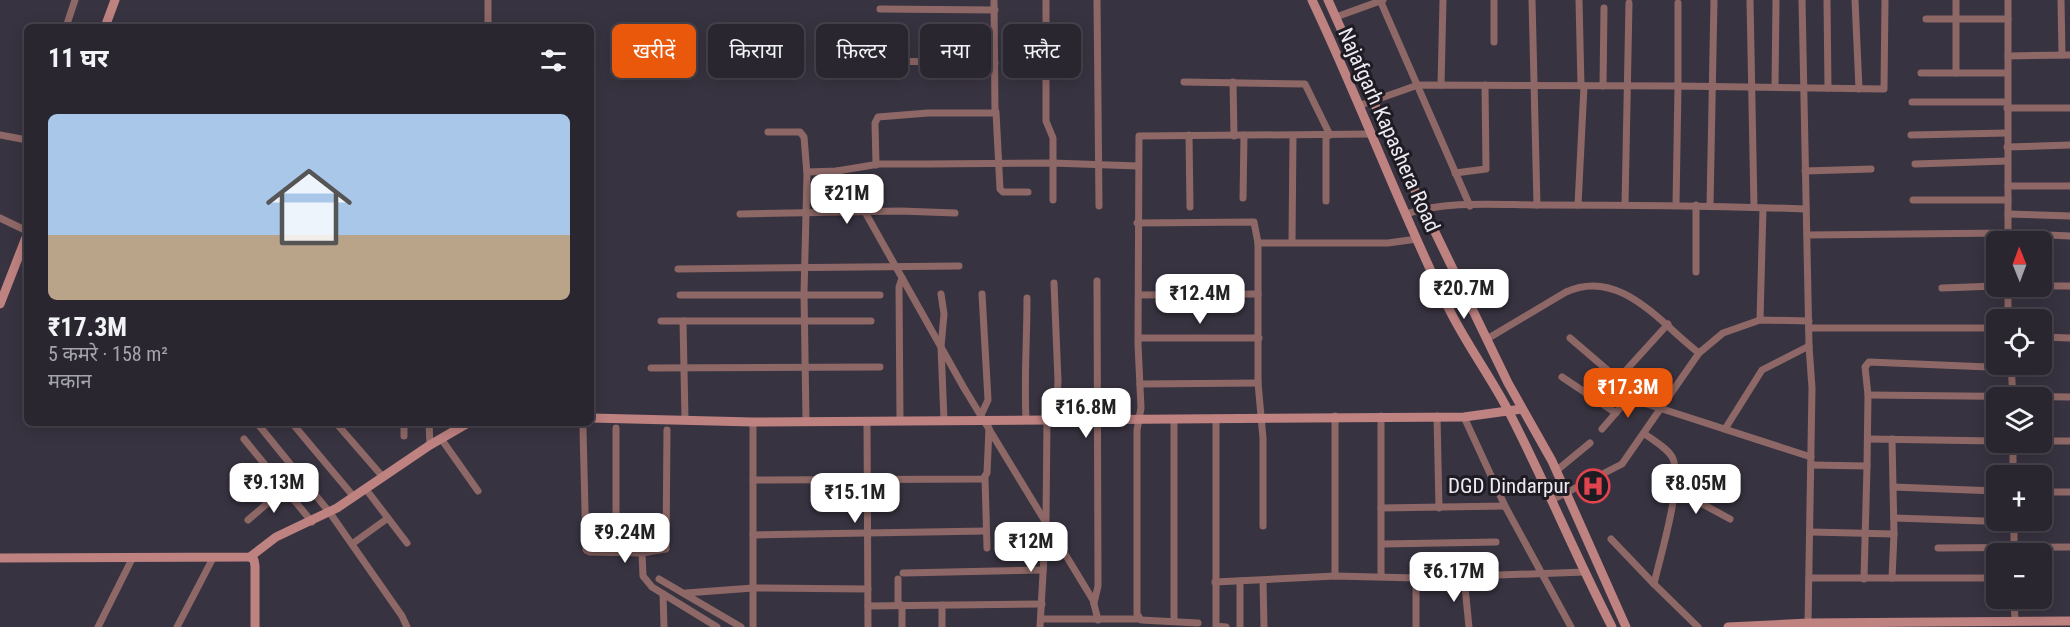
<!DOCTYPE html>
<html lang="hi">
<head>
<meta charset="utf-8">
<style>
  :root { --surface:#2a2630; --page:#322e38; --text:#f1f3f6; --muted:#a5a5ab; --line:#46434c; --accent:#ea580c }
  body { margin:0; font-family:"Roboto Condensed","Noto Sans Devanagari",sans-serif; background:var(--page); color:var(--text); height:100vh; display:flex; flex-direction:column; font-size:22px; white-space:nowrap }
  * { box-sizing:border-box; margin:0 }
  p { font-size:20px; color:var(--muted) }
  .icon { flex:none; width:33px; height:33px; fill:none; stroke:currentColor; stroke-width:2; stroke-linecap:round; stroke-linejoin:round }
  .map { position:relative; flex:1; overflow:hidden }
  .sheet { position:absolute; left:24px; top:24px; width:570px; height:402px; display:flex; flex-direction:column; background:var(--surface); border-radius:9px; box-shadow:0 3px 15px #0003,0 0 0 2px var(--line) }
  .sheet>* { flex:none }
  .hud { position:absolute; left:612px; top:24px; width:570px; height:54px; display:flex; gap:12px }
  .needle { width:39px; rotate:359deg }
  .buttons { position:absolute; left:1986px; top:231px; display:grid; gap:12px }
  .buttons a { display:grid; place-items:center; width:66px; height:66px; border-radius:9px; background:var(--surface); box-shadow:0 3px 15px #0003,0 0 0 2px var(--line); font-size:30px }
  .price { position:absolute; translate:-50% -51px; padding:0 14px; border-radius:12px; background:#fff; color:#222; font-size:20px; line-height:39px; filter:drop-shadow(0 2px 3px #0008) }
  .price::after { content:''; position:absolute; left:50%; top:36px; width:18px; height:14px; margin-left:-9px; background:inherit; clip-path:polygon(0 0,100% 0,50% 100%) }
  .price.on { background:var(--accent); color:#fff }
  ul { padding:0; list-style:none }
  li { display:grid; align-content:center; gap:12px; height:318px; padding:0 24px }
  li+li { border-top:2px solid var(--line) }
  li span { display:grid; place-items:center; height:186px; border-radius:9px; color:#555 }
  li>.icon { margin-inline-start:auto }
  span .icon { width:108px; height:108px; fill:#fffc; stroke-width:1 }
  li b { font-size:26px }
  h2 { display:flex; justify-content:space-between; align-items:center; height:72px; padding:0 24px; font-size:26px }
  .tag { padding:0 21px; border-radius:9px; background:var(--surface); box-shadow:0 3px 15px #0003,0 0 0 2px var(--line); font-size:21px; line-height:54px }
  .tag.on { background:var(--accent); color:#fff }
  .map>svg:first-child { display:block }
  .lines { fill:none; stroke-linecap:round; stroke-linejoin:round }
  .street { stroke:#8e6866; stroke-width:7 }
  .secondary { stroke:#be8281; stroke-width:9 }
  .labels { text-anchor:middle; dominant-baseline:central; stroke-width:6; stroke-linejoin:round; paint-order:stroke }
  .street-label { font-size:21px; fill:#eeebf4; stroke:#1e1c22 }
  .poi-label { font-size:21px; fill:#eeebf4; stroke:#1e1c22; text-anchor:end }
</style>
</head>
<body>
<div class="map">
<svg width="2070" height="627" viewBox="0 0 2070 627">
  <rect width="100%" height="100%" fill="#383340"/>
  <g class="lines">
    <!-- street -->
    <g class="street">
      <polyline points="488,0 488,27"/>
      <polyline points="1046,0 1046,121 1053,138 1053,200"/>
      <polyline points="1097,0 1099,206"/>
      <polyline points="1380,0 1470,206"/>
      <polyline points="1532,0 1537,205"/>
      <polyline points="1579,0 1581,86"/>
      <polyline points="1750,0 1754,207"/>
      <polyline points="1802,0 1809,346 1812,388 1808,623"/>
      <polyline points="1827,0 1828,88"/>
      <polyline points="1855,0 1859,89"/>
      <polyline points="1956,0 1956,73"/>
      <polyline points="2008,0 2008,233 2070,236"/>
      <polyline points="2061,0 2062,55"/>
      <polyline points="880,9 995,10"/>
      <polyline points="1336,17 1383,0"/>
      <polyline points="1926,19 2008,19"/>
      <polyline points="66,27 75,0"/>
      <polyline points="1494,42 1494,0"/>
      <polyline points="2008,56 2070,55"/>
      <polyline points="883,61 995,63"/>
      <polyline points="1921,73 2007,73"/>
      <polyline points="1184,82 1305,84 1330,135"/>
      <polyline points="1233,82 1234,136"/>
      <polyline points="1441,85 1443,0"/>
      <polyline points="1603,86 1604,8"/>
      <polyline points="1775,87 1776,0"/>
      <polyline points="1912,102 2007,102"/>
      <polyline points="1361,105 1418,85 1678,86 1678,3"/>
      <polyline points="2007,108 2070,108"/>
      <polyline points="996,112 1000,189 1003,192 1028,192"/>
      <polyline points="768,132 800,132 804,137 807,174 804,293 806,420"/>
      <polyline points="0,135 27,140"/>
      <polyline points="1189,135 1190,207"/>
      <polyline points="1911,135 2007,133"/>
      <polyline points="2007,147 2070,145"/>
      <polyline points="1915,164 2007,161"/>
      <polyline points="876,165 875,123 878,117 928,113 995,113 994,0"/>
      <polyline points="837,171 856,196 964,388 1093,600 1098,620"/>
      <polyline points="1805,171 1871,169"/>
      <polyline points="807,172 837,171 879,164 928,164 1052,163 1138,166"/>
      <polyline points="1455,173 1486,169 1485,85"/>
      <polyline points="2008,186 2070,186"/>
      <polyline points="1243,198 1244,135"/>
      <polyline points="1913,200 2008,200"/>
      <polyline points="1326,201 1326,135"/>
      <polyline points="1578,205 1584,86"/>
      <polyline points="1625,205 1629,3"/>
      <polyline points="1676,205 1678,86 1884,89 1885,0"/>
      <polyline points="1710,206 1714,0"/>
      <polyline points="740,214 901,211 955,213"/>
      <path d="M1406,214C1448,200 1497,205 1542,205C1630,205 1718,206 1806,209"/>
      <polyline points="2008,214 2070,216"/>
      <polyline points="0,218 27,231"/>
      <polyline points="1137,223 1254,222 1258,243"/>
      <polyline points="1807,235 2008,233 2008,242"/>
      <polyline points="1292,242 1293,136"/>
      <polyline points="678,269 959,266"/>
      <polyline points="1696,272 1696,205"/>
      <polyline points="1054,283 1058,381 1056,420"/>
      <polyline points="2042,286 2070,286"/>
      <polyline points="1942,288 1996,286"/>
      <polyline points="941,294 944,314 941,347 944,420"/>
      <polyline points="680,295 880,295"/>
      <polyline points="1139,295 1258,294"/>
      <polyline points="1760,320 1763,208"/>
      <polyline points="2008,320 2008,286"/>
      <polyline points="661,321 871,321"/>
      <polyline points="683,321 685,419"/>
      <polyline points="1809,328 1996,328"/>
      <polyline points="2042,337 2070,338"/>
      <polyline points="1140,338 1259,338"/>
      <polyline points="1570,338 1647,404 1811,457"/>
      <path d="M1487,339L1566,292C1620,267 1661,324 1699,353"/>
      <polyline points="2011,364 2013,398"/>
      <polyline points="651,368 880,367"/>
      <polyline points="1562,377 1616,413"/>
      <polyline points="1619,378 1668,324"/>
      <polyline points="1140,384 1258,383"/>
      <polyline points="1868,395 2070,397"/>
      <polyline points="981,415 988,400 982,294"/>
      <polyline points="1335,416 1335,576"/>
      <polyline points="1381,416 1381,576"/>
      <polyline points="1437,416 1439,508"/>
      <polyline points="1216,418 1216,626 1226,627"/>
      <path d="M1026,419C1024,379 1027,339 1027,298"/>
      <polyline points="1174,419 1174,620"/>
      <polyline points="900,420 899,287 902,278"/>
      <polyline points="867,421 868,627"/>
      <polyline points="753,422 753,627"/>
      <polyline points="257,423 330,513 402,616 407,627"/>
      <polyline points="292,423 354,497"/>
      <polyline points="336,423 382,476"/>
      <polyline points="404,423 404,436"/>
      <polyline points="429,423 430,445"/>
      <polyline points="616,428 616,551"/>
      <polyline points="583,429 586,550 590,552 642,553 666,549 667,430"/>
      <polyline points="1602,429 1633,393"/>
      <polyline points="1725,429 1762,370 1809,346"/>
      <path d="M1645,434C1654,441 1669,449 1673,459C1683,483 1660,557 1654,584L1698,627"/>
      <polyline points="244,439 312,522"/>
      <polyline points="1868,439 1996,441"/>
      <polyline points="442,440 478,491"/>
      <polyline points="2042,441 2070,441"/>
      <polyline points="2013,442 2013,476"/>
      <polyline points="1811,465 1867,466 1868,395 1865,367 1869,362 2012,368"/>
      <polyline points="1556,471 1590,443"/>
      <polyline points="985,478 987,548"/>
      <polyline points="753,480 983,479 987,473 989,428"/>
      <polyline points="243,486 266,466"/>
      <polyline points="1893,487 1996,491"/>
      <polyline points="365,488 407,543"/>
      <polyline points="1675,489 1730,519"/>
      <polyline points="2042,492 2070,492"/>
      <polyline points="1552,500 1622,464 1699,353 1723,333 1760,320 1809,321"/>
      <polyline points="1505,506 1571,627"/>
      <polyline points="1381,508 1505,506 1464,417"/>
      <polyline points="1894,518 2014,522"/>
      <polyline points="248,520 285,488"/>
      <polyline points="2014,520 2014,554"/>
      <polyline points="1263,526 1263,438 1258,383 1258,243 1388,243 1417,239"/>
      <polyline points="1811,532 1894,534 1892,439"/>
      <polyline points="753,535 986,531"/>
      <polyline points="1611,539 1654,584"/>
      <polyline points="352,544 388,518"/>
      <polyline points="1382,544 1496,542"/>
      <polyline points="1938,548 2070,547"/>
      <polyline points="642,553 643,576 652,587 717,627"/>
      <polyline points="903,573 1043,570"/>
      <polyline points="1464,577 1469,627"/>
      <polyline points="1809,578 1996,578"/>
      <polyline points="1892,578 1894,534"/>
      <polyline points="659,579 741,627"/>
      <polyline points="898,579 898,605"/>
      <polyline points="1864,579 1867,466"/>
      <polyline points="1240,581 1240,627"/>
      <polyline points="1263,581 1264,627"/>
      <polyline points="1215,582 1335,576 1416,578 1585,572"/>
      <polyline points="686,593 753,588 868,589"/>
      <polyline points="663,594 664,627"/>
      <polyline points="2014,598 2015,621"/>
      <polyline points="1094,603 1098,586 1097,281"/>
      <polyline points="902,605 902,627"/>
      <polyline points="942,605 942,627"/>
      <polyline points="868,606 1042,604"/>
      <polyline points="1041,619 1139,619"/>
      <polyline points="1198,623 1141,620 1137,614 1137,430 1141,408 1138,344 1139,136 1373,134"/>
      <polyline points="98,627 133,557"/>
      <polyline points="177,627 213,558"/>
      <polyline points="1040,627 1046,520 1047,420"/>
      <polyline points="1416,627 1416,578"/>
    </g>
    <!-- secondary -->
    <g class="secondary">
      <path d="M1312,0C1360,101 1399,207 1448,307C1466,344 1491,377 1510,414C1546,484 1576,557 1612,627"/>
      <polyline points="1328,0 1392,143 1508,383 1552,461 1626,627"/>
      <polyline points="105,27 115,0"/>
      <polyline points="0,304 27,235"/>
      <polyline points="591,418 753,422 1464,417 1522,409"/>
      <polyline points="250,557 254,560 255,566 255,627"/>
      <polyline points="0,558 250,557 276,537 337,508 430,445 468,423"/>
      <polyline points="1728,627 1808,623 2070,621"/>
    </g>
  </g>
  <!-- icons -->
  <defs>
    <g id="hospital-ring" transform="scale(1.725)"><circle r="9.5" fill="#1e1c22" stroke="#e0444e" stroke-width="1.5"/><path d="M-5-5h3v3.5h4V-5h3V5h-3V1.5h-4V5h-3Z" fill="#e0444e"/></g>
  </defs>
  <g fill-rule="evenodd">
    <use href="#hospital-ring" x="1593" y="486"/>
  </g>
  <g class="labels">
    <!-- street labels -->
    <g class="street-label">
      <text transform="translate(1389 130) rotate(66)">Najafgarh Kapashera Road</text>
    </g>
    <!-- poi labels -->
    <g class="poi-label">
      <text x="1570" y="486">DGD Dindarpur</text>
    </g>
  </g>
</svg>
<div class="buttons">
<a><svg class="needle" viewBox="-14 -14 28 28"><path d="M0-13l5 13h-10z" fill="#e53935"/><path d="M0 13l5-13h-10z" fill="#a5a5ab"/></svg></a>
<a><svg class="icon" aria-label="locate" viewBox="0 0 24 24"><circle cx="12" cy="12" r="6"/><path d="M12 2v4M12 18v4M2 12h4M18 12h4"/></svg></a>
<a><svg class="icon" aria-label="layers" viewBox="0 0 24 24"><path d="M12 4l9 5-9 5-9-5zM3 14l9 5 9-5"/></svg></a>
<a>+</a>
<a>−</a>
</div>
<b class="price" style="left:847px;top:225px">₹21M</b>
<b class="price" style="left:1464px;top:320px">₹20.7M</b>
<b class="price" style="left:1200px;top:325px">₹12.4M</b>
<b class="price on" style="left:1628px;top:419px">₹17.3M</b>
<b class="price" style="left:1086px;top:439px">₹16.8M</b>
<b class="price" style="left:274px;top:514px">₹9.13M</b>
<b class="price" style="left:1696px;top:515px">₹8.05M</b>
<b class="price" style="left:855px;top:524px">₹15.1M</b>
<b class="price" style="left:625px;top:564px">₹9.24M</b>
<b class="price" style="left:1031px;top:573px">₹12M</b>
<b class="price" style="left:1454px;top:603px">₹6.17M</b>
<div class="hud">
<a class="tag on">खरीदें</a>
<a class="tag">किराया</a>
<a class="tag">फ़िल्टर</a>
<a class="tag">नया</a>
<a class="tag">फ़्लैट</a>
</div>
<section class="sheet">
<h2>11 घर<svg class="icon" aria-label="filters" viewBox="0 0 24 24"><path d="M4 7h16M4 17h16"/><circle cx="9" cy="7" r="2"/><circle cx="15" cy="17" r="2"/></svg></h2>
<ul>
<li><span style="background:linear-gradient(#a9c7e8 65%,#b9a48a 0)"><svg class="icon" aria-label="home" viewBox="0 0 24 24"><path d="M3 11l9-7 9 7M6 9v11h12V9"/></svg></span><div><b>₹17.3M</b><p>5 कमरे · 158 m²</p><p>मकान</p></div></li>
</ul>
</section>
</div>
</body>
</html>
